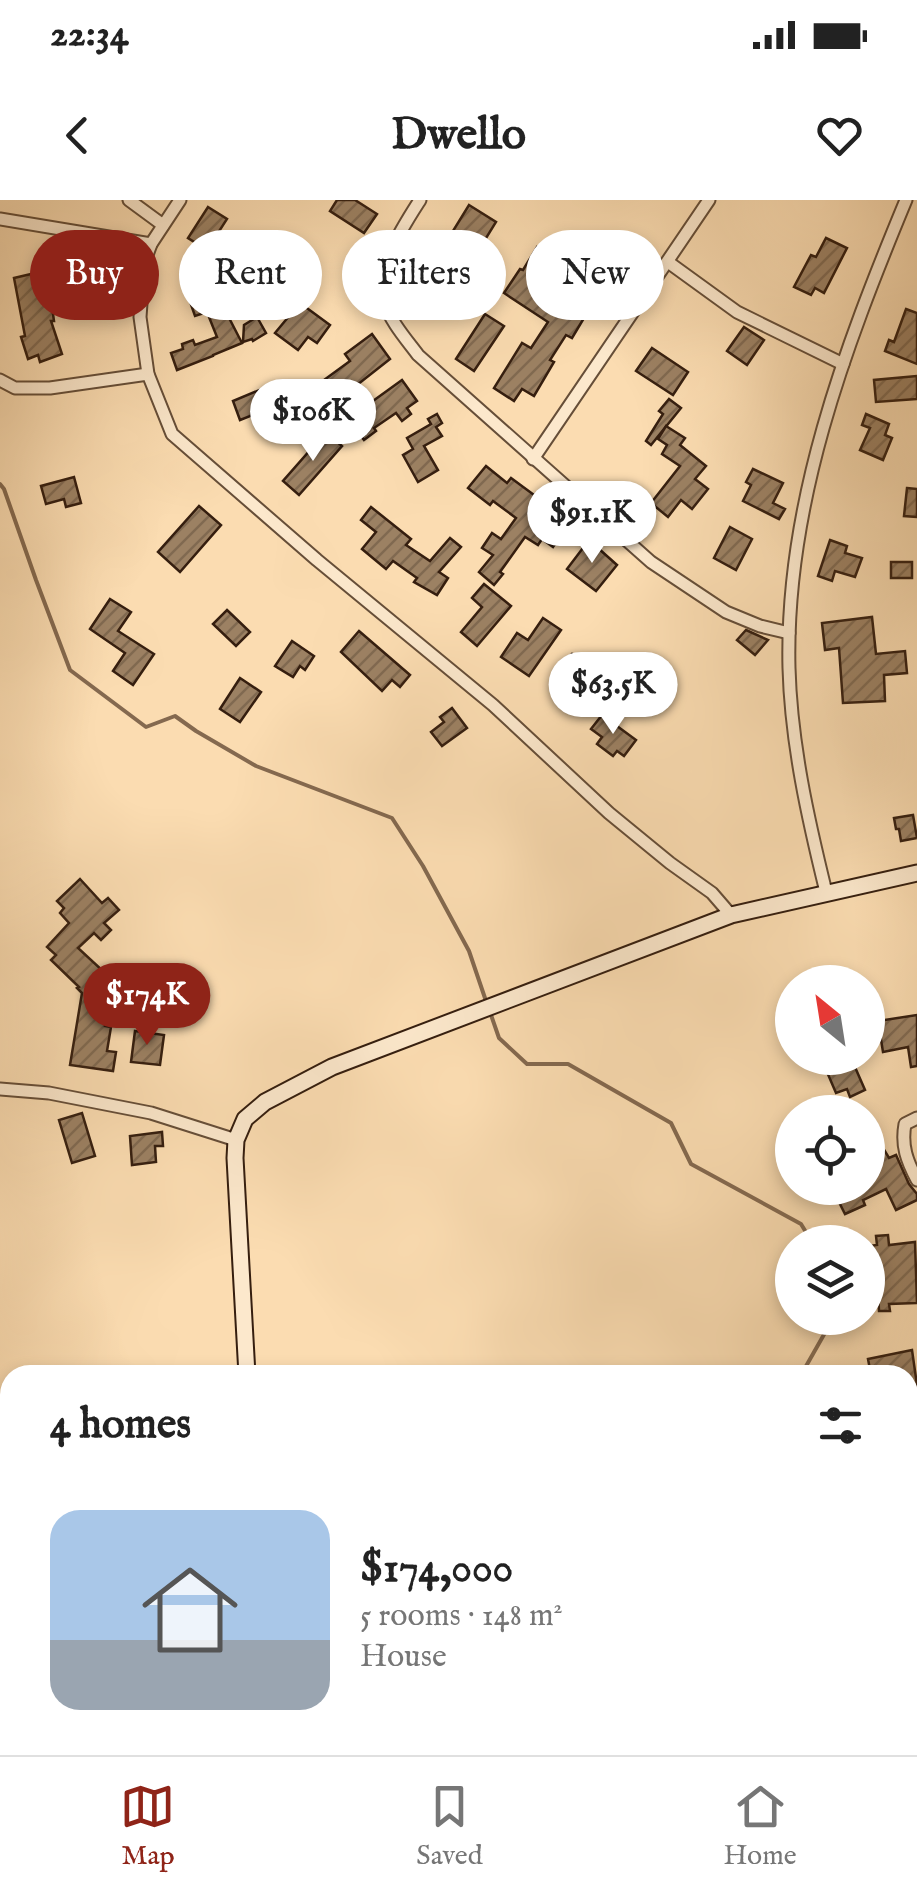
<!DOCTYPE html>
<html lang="en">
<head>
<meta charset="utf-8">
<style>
  :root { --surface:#fff; --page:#f6f6f6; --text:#222; --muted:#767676; --line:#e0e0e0; --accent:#8f2418 }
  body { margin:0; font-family:"IM FELL English",serif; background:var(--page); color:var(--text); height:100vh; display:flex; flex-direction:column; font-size:38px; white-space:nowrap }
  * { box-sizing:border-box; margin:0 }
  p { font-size:32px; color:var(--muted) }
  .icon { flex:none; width:55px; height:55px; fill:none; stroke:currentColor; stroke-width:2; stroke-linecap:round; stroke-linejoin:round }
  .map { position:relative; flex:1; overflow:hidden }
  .details { position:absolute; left:0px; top:1165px; width:918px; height:390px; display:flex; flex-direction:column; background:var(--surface); border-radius:30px 30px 0 0; box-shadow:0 5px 15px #0003 }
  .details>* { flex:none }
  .guide { position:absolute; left:30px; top:30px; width:858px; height:90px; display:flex; gap:20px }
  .needle { width:65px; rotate:330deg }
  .controls { position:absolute; left:775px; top:765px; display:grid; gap:20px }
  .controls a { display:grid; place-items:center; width:110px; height:110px; border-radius:50%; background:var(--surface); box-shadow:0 5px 15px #0003; font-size:50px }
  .price { position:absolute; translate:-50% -85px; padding:0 22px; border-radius:35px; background:#fff; color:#222; font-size:32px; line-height:65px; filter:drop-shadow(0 2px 5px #0008) }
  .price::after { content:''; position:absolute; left:50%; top:60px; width:30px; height:22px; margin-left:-15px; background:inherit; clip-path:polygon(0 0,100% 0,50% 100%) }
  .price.current { background:var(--accent); color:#fff }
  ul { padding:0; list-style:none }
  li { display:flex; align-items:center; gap:30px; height:250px; padding:0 50px }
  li+li { border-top:2px solid var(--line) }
  li span { display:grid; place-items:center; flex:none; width:280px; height:200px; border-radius:30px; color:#555 }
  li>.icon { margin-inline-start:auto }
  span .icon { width:120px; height:120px; fill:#fffc; stroke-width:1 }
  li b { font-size:42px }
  h2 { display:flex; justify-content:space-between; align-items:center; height:120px; padding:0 50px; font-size:42px }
  .pill { padding:0 35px; border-radius:45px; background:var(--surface); box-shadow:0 5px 15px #0003; font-size:35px; line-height:90px }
  .pill.current { background:var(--accent); color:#fff }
  .status { display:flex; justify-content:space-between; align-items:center; height:70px; padding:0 50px; background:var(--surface); direction:ltr }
  .status svg { height:28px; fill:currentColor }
  header { display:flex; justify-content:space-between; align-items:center; height:130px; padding:0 50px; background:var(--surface); font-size:45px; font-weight:800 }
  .menu { display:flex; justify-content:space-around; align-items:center; height:140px; border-top:2px solid var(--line); background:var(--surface); font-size:28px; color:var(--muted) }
  .menu a { display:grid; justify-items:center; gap:5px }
  .menu .current { color:var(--accent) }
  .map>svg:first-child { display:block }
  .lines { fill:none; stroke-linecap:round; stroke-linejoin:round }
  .stream { stroke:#84694f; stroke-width:4 }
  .building { fill:url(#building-hatch); stroke:#351e0f; stroke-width:2.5 }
  .street-casing { stroke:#664e38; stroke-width:15 }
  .secondary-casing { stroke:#351e0f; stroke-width:19 }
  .street { stroke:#fce8cc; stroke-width:11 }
  .secondary { stroke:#fce8cc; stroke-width:15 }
</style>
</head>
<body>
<div class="status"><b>22:34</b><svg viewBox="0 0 49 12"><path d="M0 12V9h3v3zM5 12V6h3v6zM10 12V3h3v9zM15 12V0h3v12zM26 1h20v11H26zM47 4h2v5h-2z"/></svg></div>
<header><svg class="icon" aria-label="back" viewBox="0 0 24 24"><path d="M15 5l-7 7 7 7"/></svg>Dwello<svg class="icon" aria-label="heart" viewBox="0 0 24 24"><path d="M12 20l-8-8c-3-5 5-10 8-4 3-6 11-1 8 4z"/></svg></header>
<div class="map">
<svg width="917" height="1555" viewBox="0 0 917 1555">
  <defs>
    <pattern id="building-hatch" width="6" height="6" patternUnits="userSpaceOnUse" patternTransform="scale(2.5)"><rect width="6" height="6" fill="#9c8163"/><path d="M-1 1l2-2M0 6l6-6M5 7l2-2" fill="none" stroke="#806950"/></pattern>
  </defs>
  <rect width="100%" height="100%" fill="#fbdcb1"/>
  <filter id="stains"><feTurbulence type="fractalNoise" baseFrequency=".002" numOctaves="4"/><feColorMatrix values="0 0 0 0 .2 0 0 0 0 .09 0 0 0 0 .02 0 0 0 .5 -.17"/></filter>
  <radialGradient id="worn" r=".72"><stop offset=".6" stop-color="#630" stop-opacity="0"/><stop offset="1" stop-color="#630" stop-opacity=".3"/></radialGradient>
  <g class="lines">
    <!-- stream -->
    <g class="stream">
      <polyline points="0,284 4,289 36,380 70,470 146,527 175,516 196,531 256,566 392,618 423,666 469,751 487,804"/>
      <polyline points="490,812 499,838 527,864 568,864 671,923 691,964 801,1024 812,1042"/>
      <polyline points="801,1175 826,1131 827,1118"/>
      <polyline points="893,1545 897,1555"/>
    </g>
  </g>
  <!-- building -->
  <g class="building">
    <polygon points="337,0 355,0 377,14 364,33 330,11"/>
    <polygon points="469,5 496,22 475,56 448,39"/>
    <polygon points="208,7 227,19 207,50 188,38"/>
    <polygon points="581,34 601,48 581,75 602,88 572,138 566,135 550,160 554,162 534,196 522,189 514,201 494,188 522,143 531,148 548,122 504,93 520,69 523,70 537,47 552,57 537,80 539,81 537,85 554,96 572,66 563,59"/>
    <polygon points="826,38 847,48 824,93 815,88 811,95 794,87 811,55 816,57"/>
    <polygon points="48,70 53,92 50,93 54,121 51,121 62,154 40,162 38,155 28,159 21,137 25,136 14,78"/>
    <polygon points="215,72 230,110 226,112 242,143 213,155 213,156 177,170 171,153 183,149 182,144 193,140 195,145 217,137 207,112 195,116 188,96 207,89 203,77"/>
    <polygon points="248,78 277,80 276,93 247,93"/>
    <polygon points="482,81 497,92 486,109 471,98"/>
    <polygon points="300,103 330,125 317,143 308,137 298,150 275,133"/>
    <polygon points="906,109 917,113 917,164 885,151 889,140 894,142"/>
    <polygon points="485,114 504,126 474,171 456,159"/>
    <polygon points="257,117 266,133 253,141 252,139 243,142 244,125"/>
    <polygon points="744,127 764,140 747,165 727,151"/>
    <polygon points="372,134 390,159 338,200 324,180 350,161 345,154"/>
    <polygon points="652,148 688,172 673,195 636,171"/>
    <polygon points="917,176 917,199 876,202 874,180"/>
    <polygon points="402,180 417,201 407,208 411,214 402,221 396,213 374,228 376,231 364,240 348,219"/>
    <polygon points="274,184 281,202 270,206 274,216 261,221 258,213 240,220 233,201"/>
    <polygon points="669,199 681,208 651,245 646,241 663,214 659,211"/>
    <polygon points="437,214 442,223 436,227 442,236 424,246 438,270 418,282 403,255 413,249 407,238 431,224 428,219"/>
    <polygon points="866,214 889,224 885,235 892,238 883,260 860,250 870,228 862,225"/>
    <polygon points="666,226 685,238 680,245 706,266 695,279 708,289 692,309 681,300 668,317 651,303 680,266 662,254 667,245 658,239"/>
    <polygon points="326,232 342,246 299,295 283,281"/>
    <polygon points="486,266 507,283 511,278 549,306 547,309 569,324 553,347 542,339 538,345 525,337 500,372 503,374 494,385 479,372 493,355 482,348 492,333 501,339 516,318 493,301 490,305 468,288"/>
    <polygon points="753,269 783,283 773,303 785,309 779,319 743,301 751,285 746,282"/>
    <polygon points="74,277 81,303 66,307 64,299 46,304 41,286"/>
    <polygon points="907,288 917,289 917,317 904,316"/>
    <polygon points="199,306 221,325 180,372 158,352"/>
    <polygon points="371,307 411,339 406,345 430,361 450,338 461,347 439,372 448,378 437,395 414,382 417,378 393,361 386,369 362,349 376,332 361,320"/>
    <polygon points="730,327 752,339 736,370 714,358"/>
    <polygon points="589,340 617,365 596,391 567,369"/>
    <polygon points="830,340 847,346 845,353 862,358 855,377 835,371 832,381 818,376"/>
    <rect x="891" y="362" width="21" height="16"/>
    <polygon points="484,384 511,406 477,446 461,432 482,407 472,398"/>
    <polygon points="110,399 131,412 118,431 154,454 133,485 113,471 125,453 90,429"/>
    <polygon points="227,410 250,432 236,446 213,424"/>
    <polygon points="872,417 876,454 905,451 907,473 884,475 885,501 843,503 839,448 825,450 822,423"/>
    <polygon points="543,418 561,430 529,476 501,457 517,433 528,440"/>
    <polygon points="746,430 768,440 755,455 737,440"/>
    <polygon points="359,431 410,475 400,487 392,480 382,491 341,452"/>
    <polygon points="292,441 314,456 305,470 300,466 293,477 275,466"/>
    <polygon points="572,454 604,484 581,508 567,495 576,486 558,469"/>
    <polygon points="240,478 261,492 240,522 220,509"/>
    <polygon points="452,508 467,528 442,546 431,532 444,522 440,517"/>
    <polygon points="602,515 636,540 624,556 617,551 613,556 597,544 602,537 591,529"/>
    <polygon points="913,615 917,638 901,641 899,629 896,629 894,618"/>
    <polygon points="80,679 102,703 108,698 119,710 104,723 111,730 101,740 94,733 78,748 117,784 94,808 108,810 105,826 111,827 107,851 116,852 113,871 70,865 82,793 77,788 79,787 51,760 56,755 47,747 69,723 60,713 64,708 57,701"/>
    <polygon points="917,815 917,866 911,867 908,847 883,852 878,821"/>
    <polygon points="135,831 164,835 160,865 131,862"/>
    <polygon points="821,858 851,858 865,890 850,897 847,889 836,893"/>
    <polygon points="82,913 95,956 72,963 59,920"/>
    <polygon points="162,932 163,946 155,946 156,962 132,965 130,936"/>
    <polygon points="883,948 889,958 896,955 909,984 917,994 917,1000 896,1010 886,989 863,1000 865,1005 845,1014 832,988 868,988 868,977 878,972 869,955"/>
    <polygon points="888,1035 889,1045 915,1042 917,1103 889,1104 890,1111 879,1111 877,1070 868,1071 868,1046 877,1045 876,1036"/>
    <polygon points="912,1150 917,1185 908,1187 908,1175 871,1175 868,1159"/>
  </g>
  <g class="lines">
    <!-- street casing -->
    <g class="street-casing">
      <g id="street">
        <polyline points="129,0 163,25"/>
        <polyline points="180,0 151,44 147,55 143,75 140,117 148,174 172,234 317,360 493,505 609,613 670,663 712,693 731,715"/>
        <path d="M420,0C404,25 374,70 384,101C390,121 406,139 418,155L651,362L726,412L760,426L789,433"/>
        <polyline points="0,19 151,44"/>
        <polyline points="668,62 737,112 843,164"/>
        <polyline points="0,180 15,188 50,188 148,174"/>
        <polyline points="533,259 709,0"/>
        <path d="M826,692C808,619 791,543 789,468C785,305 845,147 906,0"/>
        <polyline points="0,889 49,893 151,913 236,940"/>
        <path d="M917,918L905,924C901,946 907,961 917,980"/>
      </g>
    </g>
    <!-- secondary casing -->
    <g class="secondary-casing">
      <g id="secondary">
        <polyline points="247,1175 235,958 236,940 245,919 265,902 332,867 731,715 917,673"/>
        <polyline points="261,1545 261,1555"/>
      </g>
    </g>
    <!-- street -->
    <use href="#street" class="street"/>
    <!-- secondary -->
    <use href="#secondary" class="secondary"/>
  </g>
  <rect width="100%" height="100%" filter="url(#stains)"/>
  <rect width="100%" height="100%" fill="url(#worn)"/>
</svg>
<div class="controls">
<a><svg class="needle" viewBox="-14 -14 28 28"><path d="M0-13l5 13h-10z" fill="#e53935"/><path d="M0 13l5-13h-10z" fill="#767676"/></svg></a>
<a><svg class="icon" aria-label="locate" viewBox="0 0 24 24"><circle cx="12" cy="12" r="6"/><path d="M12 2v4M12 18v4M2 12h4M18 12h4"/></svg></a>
<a><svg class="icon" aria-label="layers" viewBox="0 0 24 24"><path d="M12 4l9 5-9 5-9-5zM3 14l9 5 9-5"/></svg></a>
</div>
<b class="price" style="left:313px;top:264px">$106K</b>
<b class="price" style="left:592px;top:366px">$91.1K</b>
<b class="price" style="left:613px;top:537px">$63.5K</b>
<b class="price current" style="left:147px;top:848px">$174K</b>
<div class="guide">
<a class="pill current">Buy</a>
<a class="pill">Rent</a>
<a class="pill">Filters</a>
<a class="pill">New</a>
</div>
<section class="details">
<h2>4 homes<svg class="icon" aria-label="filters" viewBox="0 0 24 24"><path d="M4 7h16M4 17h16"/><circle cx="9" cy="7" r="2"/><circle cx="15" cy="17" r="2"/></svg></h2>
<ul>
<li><span style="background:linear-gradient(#a9c7e8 65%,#9aa5b1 0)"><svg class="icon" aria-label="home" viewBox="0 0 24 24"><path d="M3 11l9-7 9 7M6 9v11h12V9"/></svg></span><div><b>$174,000</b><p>5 rooms · 148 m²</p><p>House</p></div></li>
</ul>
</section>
</div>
<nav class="menu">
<a class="current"><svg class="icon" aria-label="map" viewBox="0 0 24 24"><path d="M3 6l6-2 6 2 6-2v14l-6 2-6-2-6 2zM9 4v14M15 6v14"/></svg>Map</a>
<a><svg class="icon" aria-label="saved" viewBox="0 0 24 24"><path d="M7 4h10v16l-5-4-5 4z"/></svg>Saved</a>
<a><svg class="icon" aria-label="home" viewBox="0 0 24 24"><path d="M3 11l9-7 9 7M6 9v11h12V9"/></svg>Home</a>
</nav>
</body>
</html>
